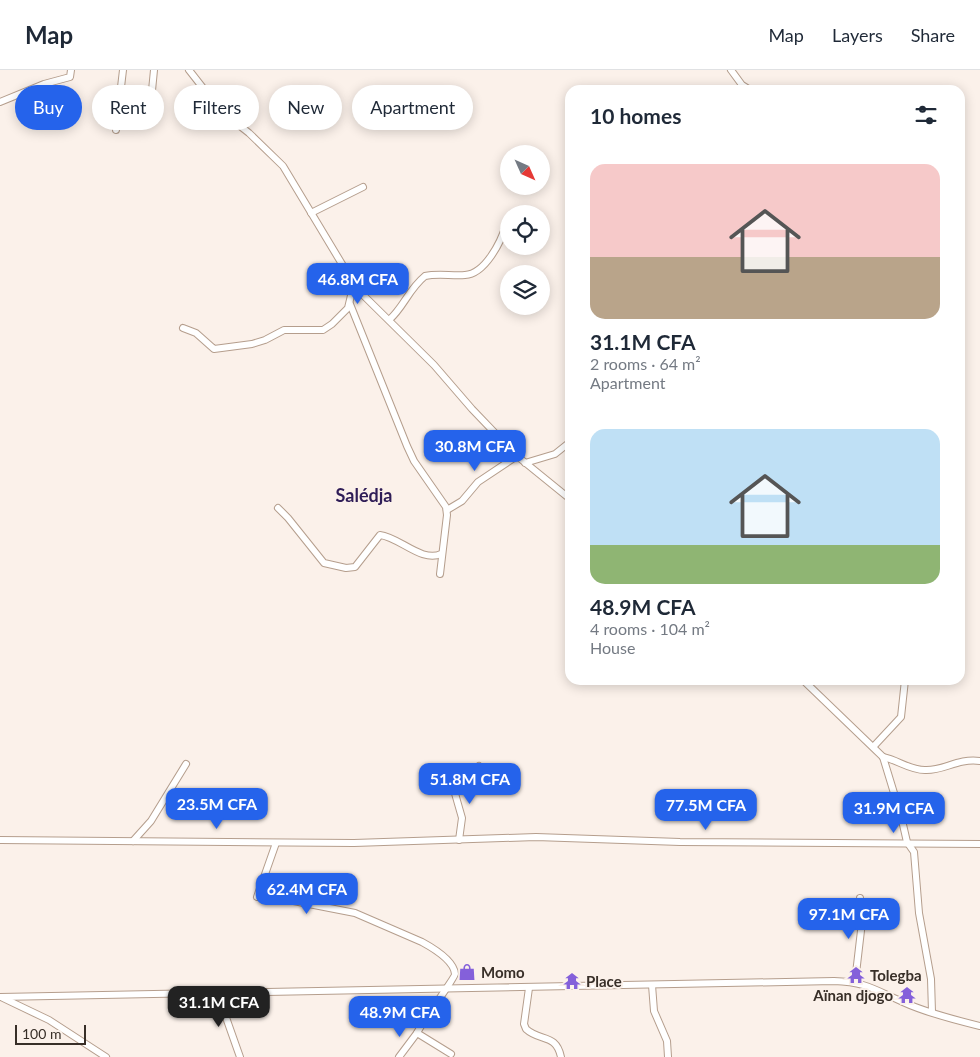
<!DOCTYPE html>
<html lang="en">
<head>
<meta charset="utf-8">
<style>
  :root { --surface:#fff; --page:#f6f6f7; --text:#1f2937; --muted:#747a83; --line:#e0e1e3; --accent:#2563eb }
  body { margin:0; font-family:Lato,sans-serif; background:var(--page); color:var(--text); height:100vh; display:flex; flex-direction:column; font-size:19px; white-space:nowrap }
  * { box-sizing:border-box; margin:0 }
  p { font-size:16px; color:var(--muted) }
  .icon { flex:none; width:28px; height:28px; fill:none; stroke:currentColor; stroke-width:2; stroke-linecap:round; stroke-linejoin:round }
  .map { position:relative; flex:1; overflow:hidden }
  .sheet { position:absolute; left:565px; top:15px; width:400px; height:600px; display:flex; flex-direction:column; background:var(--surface); border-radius:15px; box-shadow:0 2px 12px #0003 }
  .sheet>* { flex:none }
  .top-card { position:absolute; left:15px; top:15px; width:475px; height:45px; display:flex; gap:10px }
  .needle { width:32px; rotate:135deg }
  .buttons { position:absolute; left:500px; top:75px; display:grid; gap:10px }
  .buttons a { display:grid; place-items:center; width:50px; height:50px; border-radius:50%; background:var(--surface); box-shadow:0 2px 12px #0003; font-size:25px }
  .scale { position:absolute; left:15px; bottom:12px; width:71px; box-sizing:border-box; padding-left:5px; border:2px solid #382f28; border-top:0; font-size:14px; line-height:18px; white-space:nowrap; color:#382f28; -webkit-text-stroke:4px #fbf1ea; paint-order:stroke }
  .price { position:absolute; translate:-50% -42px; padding:0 11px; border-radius:10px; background:var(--accent); color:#fff; font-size:16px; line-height:32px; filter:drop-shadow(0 1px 2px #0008) }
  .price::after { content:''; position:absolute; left:50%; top:30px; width:15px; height:11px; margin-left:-8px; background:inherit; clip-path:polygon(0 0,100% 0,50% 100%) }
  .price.on { background:#222; color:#fff }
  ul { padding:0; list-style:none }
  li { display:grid; align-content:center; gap:10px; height:265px; padding:0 25px }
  li span { display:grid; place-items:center; height:155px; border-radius:15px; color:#555 }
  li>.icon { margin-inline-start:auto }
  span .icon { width:90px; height:90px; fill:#fffc; stroke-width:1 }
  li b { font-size:21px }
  h2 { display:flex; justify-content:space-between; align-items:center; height:60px; padding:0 25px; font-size:21px }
  .pill { padding:0 18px; border-radius:22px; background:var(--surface); box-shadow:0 2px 12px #0003; font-size:18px; line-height:45px }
  .pill.on { background:var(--accent); color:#fff }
  header { display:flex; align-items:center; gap:30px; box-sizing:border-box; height:70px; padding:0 25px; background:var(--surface); border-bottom:1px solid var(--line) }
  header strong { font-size:24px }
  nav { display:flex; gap:28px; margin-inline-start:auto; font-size:18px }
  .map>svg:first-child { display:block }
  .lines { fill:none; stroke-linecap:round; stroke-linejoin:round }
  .minor-casing { stroke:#b59e8d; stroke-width:8 }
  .minor { stroke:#fff; stroke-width:6 }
  .labels { text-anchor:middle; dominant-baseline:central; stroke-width:4; stroke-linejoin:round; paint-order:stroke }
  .poi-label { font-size:15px; font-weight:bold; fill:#382f28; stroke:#fbf1ea; text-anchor:start }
  .quarter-label { font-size:18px; font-weight:bold; fill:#2f1d57; stroke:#fbf1ea }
</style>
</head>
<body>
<header>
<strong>Map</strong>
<nav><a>Map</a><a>Layers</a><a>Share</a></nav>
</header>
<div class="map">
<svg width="980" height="987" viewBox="0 0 980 987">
  <rect width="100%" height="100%" fill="#fbf1ea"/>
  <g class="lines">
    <!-- minor casing -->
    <g class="minor-casing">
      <g id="minor">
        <polyline points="189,0 221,41 249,63 283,96 357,219 434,295 472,339 517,386 570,429"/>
        <polyline points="731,0 742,15 750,20"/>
        <polyline points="0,32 44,14 70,7 71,0"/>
        <polyline points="149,51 154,0"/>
        <polyline points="116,60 123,0"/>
        <polyline points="311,143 363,117"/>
        <polyline points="350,234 407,376 414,391 446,437 447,445 440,504"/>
        <path d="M389,250C404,237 408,220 425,206C438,203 451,206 465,205C485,204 501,172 506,155"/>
        <polyline points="183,258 196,263 214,279 252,274 265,270 284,260 323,260 332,254 348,238 354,213"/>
        <polyline points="525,393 555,384 570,372"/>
        <path d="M278,438L288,448L324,493L346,498L355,497L380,465C399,467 422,493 441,484"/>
        <polyline points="447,440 462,431 478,412 517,386"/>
        <polyline points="803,610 883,687 901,746 907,772 914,782 919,843 931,909 932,942"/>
        <polyline points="874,676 901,647 905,610"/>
        <path d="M883,687C898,690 909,700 925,700C944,701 957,688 980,691"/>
        <polyline points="0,770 354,773 536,767 680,772 980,774"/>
        <polyline points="459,770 462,748 454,720 479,696"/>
        <polyline points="133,771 151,751 186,694"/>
        <path d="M276,773L257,827H273L355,843L422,872C433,878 454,891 455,904C455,908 422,952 417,963L451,984"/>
        <polyline points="855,912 862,852 860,828"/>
        <polyline points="652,915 654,941 667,971 668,987"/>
        <path d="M529,918L524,954L526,959C540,972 556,963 561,987"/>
        <polyline points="217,922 240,987"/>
        <path d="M0,927L834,911C866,912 875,920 903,932C927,943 955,950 980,956"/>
        <polyline points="3,928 49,950 106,987"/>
        <polyline points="399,987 417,963"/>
      </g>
    </g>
    <!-- minor -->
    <use href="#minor" class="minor"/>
  </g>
  <!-- icons -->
  <defs>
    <g id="shop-bare" transform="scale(1.35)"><path d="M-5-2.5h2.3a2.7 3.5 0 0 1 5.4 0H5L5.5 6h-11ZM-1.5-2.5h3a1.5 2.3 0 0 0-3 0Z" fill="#8460da" stroke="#fbf1ea" stroke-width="2.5" paint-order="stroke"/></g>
    <g id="temple-bare" transform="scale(1.35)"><path d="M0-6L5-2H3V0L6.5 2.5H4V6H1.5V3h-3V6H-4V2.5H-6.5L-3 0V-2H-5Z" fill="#8460da" stroke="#fbf1ea" stroke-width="2.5" paint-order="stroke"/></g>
  </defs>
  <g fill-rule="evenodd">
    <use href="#shop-bare" x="467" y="902"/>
    <use href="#temple-bare" x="856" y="905"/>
    <use href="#temple-bare" x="572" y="911"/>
    <use href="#temple-bare" x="907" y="925"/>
  </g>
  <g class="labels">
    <!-- poi labels -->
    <g class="poi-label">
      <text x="481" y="902">Momo</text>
      <text x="870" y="905">Tolegba</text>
      <text x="586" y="911">Place</text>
      <text x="893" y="925" text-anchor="end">Aïnan djogo</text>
    </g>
    <!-- quarter labels -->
    <g class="quarter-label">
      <text x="364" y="425">Salédja</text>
    </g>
  </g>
</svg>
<div class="buttons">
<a><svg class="needle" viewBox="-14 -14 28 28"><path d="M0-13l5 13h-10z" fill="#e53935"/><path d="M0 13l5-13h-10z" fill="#747a83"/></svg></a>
<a><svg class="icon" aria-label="locate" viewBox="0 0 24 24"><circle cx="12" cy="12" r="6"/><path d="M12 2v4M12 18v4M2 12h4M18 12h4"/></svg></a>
<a><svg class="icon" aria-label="layers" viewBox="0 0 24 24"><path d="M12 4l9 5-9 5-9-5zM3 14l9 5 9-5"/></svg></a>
</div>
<div class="scale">100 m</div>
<b class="price" style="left:358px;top:235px">46.8M CFA</b>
<b class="price" style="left:475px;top:402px">30.8M CFA</b>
<b class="price" style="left:470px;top:735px">51.8M CFA</b>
<b class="price" style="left:217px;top:760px">23.5M CFA</b>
<b class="price" style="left:706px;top:761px">77.5M CFA</b>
<b class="price" style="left:894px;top:764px">31.9M CFA</b>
<b class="price" style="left:307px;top:845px">62.4M CFA</b>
<b class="price" style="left:849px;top:870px">97.1M CFA</b>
<b class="price on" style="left:219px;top:958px">31.1M CFA</b>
<b class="price" style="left:400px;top:968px">48.9M CFA</b>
<div class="top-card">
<a class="pill on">Buy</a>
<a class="pill">Rent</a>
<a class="pill">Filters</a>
<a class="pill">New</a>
<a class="pill">Apartment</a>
</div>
<section class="sheet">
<h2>10 homes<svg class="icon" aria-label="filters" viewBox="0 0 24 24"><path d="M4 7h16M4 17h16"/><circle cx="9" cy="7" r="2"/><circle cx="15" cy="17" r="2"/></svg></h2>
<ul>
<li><span style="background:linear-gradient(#f6c9c9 60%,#b9a48a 0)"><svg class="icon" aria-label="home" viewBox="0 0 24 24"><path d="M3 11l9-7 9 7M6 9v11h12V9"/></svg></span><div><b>31.1M CFA</b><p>2 rooms · 64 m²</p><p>Apartment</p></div></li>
<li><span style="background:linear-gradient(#bfe0f5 75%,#8fb573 0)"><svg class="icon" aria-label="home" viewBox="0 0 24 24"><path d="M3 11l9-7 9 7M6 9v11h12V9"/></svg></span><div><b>48.9M CFA</b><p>4 rooms · 104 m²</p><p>House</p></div></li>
</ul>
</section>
</div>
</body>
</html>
